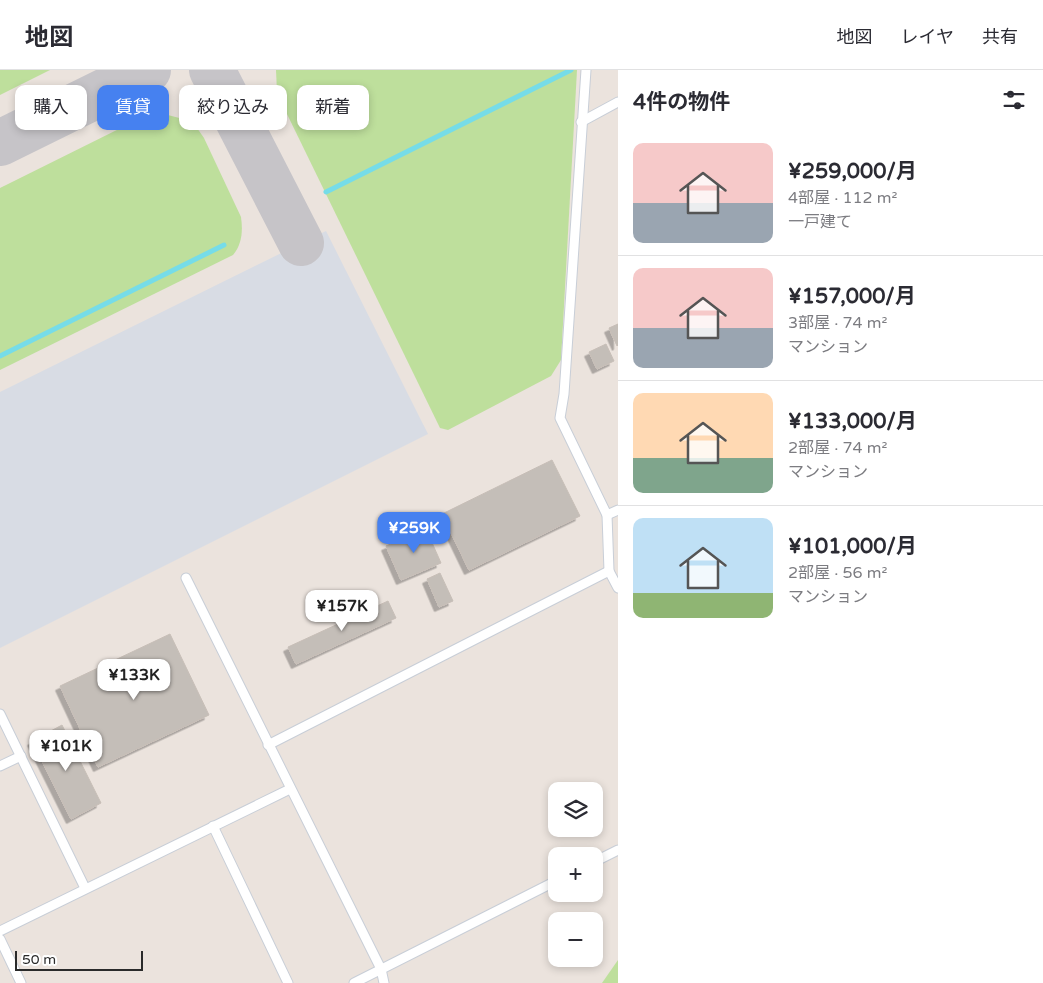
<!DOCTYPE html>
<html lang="ja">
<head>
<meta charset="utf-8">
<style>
  :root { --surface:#fff; --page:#f7f7f7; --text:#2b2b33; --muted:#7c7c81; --line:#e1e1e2; --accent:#4681f0 }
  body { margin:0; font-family:"Varela Round","Noto Sans JP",sans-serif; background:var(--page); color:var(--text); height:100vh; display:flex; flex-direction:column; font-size:19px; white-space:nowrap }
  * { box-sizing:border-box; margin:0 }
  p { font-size:16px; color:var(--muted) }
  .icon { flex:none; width:28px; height:28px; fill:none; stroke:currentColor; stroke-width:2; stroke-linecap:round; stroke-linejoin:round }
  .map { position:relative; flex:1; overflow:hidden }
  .drawer { display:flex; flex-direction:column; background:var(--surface); width:425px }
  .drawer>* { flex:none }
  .banner { position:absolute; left:15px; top:15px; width:475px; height:45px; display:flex; gap:10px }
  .fabs { position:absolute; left:548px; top:712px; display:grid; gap:10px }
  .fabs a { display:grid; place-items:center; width:55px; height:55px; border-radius:10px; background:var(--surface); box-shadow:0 2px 8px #0003; font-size:25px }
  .scale { position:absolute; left:15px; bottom:12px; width:128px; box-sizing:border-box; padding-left:5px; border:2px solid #2a2a2a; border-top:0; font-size:14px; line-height:18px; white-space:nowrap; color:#2a2a2a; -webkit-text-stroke:4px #fff; paint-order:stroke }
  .price { position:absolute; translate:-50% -42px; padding:0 11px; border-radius:10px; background:#fff; color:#222; font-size:16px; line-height:32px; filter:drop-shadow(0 1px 2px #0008) }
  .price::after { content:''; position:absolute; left:50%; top:30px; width:15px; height:11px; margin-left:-8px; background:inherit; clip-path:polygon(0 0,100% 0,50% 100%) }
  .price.current { background:var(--accent); color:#fff }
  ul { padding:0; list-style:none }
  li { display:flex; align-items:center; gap:15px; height:125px; padding:0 15px }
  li+li { border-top:1px solid var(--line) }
  li span { display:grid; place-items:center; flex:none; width:140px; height:100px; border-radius:10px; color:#555 }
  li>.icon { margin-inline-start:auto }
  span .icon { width:60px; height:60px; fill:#fffc; stroke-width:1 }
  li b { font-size:21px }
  h2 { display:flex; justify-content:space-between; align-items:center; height:60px; padding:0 15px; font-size:21px }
  .tag { padding:0 18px; border-radius:10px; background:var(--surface); box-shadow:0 2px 8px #0003; font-size:18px; line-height:45px }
  .tag.current { background:var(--accent); color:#fff }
  header { display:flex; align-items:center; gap:30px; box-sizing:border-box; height:70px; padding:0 25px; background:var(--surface); border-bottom:1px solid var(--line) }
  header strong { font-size:24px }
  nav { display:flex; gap:28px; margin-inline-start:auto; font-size:18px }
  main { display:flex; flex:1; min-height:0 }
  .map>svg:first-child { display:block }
  .airport { fill:#d8dce4 }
  .green { fill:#bedf9c }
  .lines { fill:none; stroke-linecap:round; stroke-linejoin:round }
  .stream { stroke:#76dce8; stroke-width:5 }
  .taxiway { stroke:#c6c4c8; stroke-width:46 }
  .building { fill:#c4beb8; stroke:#c7beb7; filter:url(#shadow) }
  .lane-casing { stroke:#c8ced7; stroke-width:11 }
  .lane { stroke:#fff; stroke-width:9 }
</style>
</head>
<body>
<header>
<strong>地図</strong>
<nav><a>地図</a><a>レイヤ</a><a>共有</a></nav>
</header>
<main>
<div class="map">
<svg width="618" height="913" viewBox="0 0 618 913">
  <defs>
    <filter id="shadow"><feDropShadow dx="-4.5" dy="4.5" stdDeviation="0" flood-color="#0004"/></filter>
  </defs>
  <rect width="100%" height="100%" fill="#ebe3dd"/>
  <!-- airport -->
  <polygon class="airport" points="326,161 428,364 0,578 0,322"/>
  <!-- green -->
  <g class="green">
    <polygon points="0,0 50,0 0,25"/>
    <polygon points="276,0 577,0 561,290 551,306 448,360 440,358 286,42 277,22"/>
    <path d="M164,44L187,50L197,58L204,68L241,147C243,161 242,174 233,185L0,300V118L147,45Z"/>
    <polygon points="618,890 618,913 602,913"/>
  </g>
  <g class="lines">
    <!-- stream -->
    <g class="stream">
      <polyline points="326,122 571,0"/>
      <polyline points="0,286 224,175"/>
    </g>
    <!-- taxiway -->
    <g class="taxiway">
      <polyline points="212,0 301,173"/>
      <polyline points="0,73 148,0"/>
    </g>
  </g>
  <!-- building -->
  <g class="building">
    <polygon points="618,254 618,275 617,276 609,258"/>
    <polygon points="606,274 614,291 597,299 589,282"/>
    <polygon points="552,390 580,446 469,500 442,444"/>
    <polygon points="426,459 441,493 401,510 386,476"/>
    <polygon points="440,503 453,531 439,537 427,509"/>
    <polygon points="388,531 396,548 296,594 288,577"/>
    <polygon points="170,564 209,645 98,697 60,616"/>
    <polygon points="62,655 101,733 71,749 32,671"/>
  </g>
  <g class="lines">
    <!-- lane casing -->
    <g class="lane-casing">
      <g id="lane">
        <polyline points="586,0 564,324 560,348 607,445 609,501 618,518"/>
        <polyline points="581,52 618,32"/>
        <polyline points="607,445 618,440"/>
        <polyline points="186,508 381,899 384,913"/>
        <polyline points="0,644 85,818"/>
        <polyline points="268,675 609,501"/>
        <polyline points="0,696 21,686"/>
        <polyline points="213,756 288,913"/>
        <polyline points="594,792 618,780"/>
        <polyline points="0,861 290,719"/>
        <polyline points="0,869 21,913"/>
        <polyline points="354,913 556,811"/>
      </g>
    </g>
    <!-- lane -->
    <use href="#lane" class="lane"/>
  </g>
</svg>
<div class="fabs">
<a><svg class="icon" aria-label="layers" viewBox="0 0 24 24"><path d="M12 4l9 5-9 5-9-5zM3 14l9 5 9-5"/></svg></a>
<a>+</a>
<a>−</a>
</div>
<div class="scale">50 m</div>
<b class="price current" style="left:414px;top:484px">¥259K</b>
<b class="price" style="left:342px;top:562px">¥157K</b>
<b class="price" style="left:134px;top:631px">¥133K</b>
<b class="price" style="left:66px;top:702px">¥101K</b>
<div class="banner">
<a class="tag">購入</a>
<a class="tag current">賃貸</a>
<a class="tag">絞り込み</a>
<a class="tag">新着</a>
</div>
</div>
<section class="drawer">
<h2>4件の物件<svg class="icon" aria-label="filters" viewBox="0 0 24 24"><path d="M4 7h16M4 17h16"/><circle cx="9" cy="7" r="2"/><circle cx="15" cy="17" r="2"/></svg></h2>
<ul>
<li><span style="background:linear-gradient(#f6c9c9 60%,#9aa5b1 0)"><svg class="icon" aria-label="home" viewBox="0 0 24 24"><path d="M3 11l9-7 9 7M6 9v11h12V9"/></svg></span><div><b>¥259,000/月</b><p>4部屋 · 112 m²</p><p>一戸建て</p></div></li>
<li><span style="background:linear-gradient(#f6c9c9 60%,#9aa5b1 0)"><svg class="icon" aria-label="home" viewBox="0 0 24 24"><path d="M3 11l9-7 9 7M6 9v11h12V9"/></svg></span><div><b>¥157,000/月</b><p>3部屋 · 74 m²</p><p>マンション</p></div></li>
<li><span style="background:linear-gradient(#ffd9b3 65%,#7fa58c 0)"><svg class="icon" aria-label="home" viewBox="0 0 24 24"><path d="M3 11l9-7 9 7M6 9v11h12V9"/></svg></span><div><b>¥133,000/月</b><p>2部屋 · 74 m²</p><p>マンション</p></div></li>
<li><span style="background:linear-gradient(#bfe0f5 75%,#8fb573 0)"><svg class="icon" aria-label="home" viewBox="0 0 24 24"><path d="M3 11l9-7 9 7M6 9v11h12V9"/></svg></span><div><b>¥101,000/月</b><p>2部屋 · 56 m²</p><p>マンション</p></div></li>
</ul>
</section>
</main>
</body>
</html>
